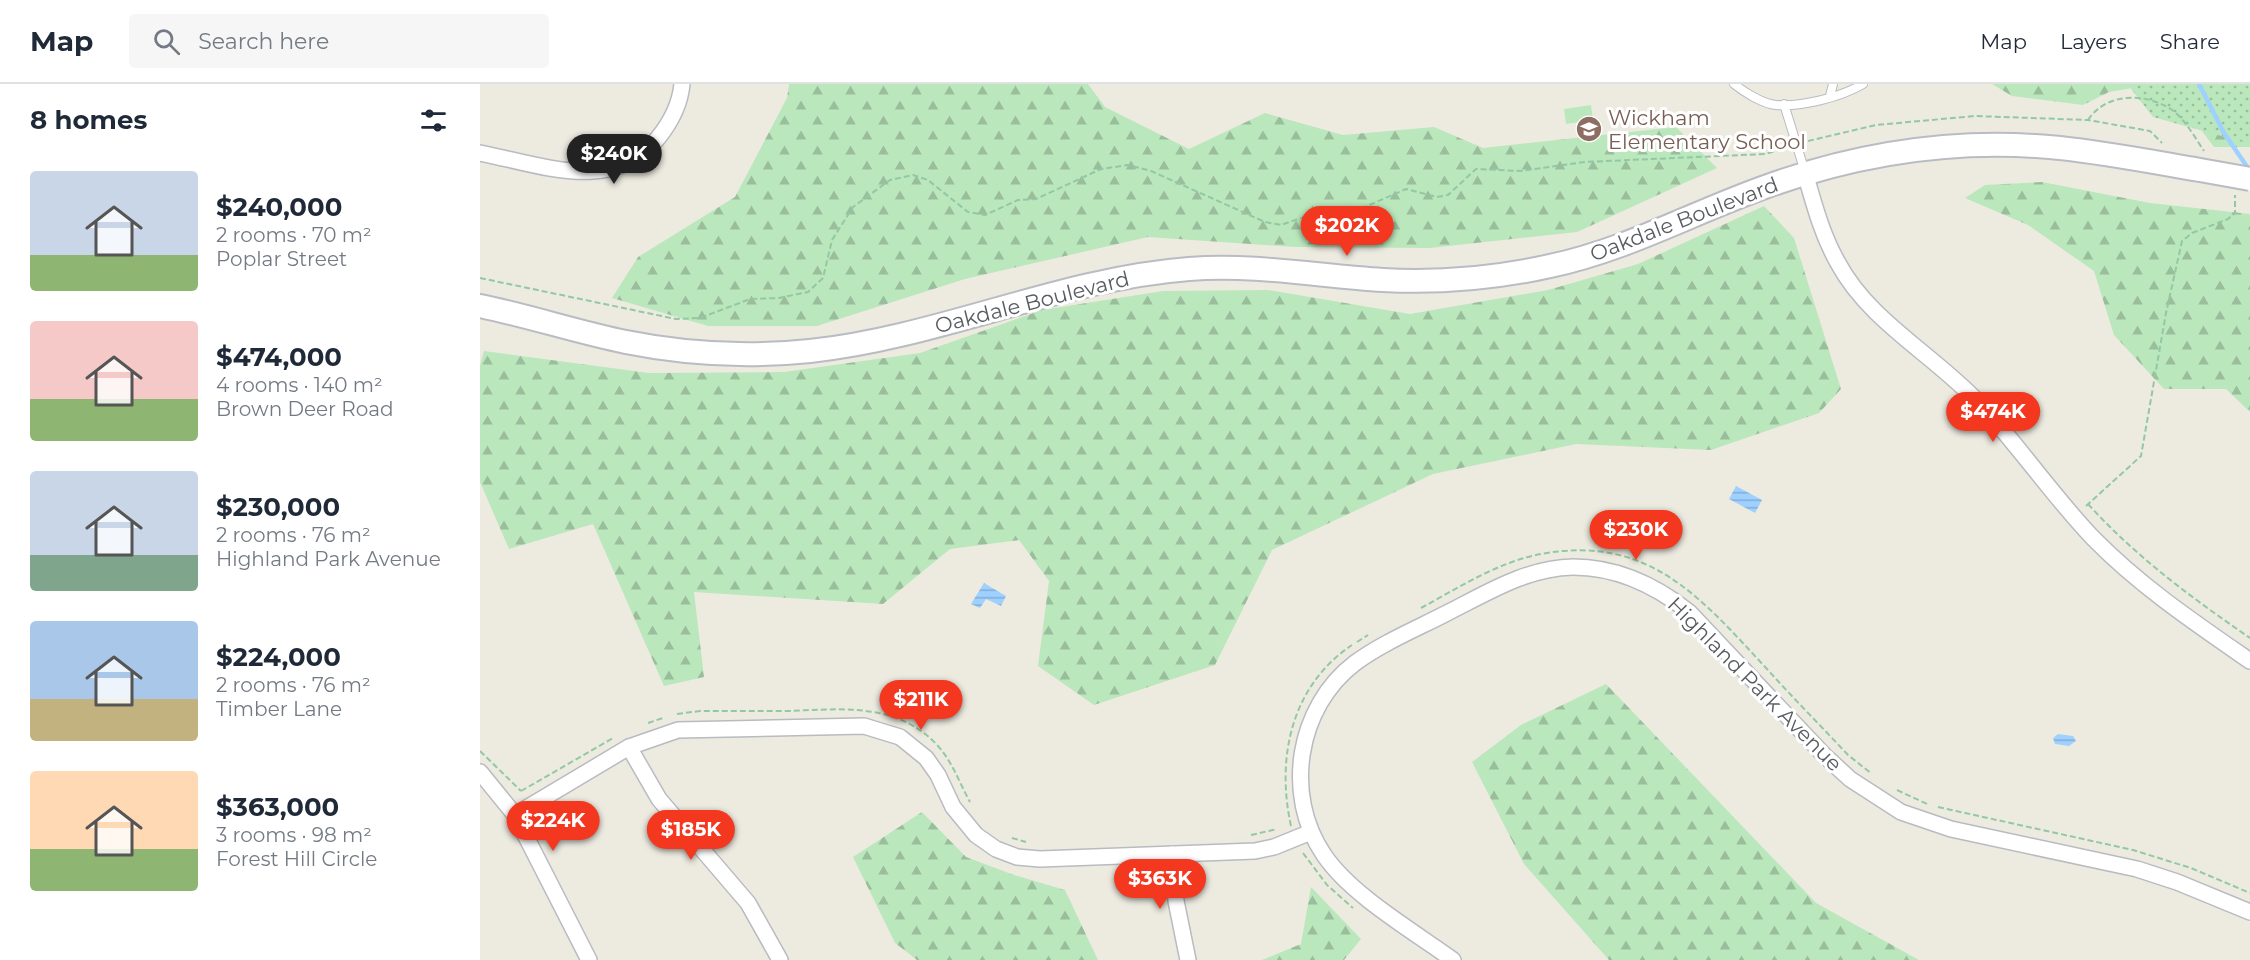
<!DOCTYPE html>
<html lang="en">
<head>
<meta charset="utf-8">
<style>
  :root { --surface:#fff; --page:#f6f6f7; --text:#1f2937; --muted:#747a83; --line:#e0e1e3; --accent:#f4381f }
  body { margin:0; font-family:Montserrat,sans-serif; background:var(--page); color:var(--text); height:100vh; display:flex; flex-direction:column; font-size:22px; white-space:nowrap }
  * { box-sizing:border-box; margin:0 }
  p { font-size:20px; color:var(--muted) }
  .icon { flex:none; width:33px; height:33px; fill:none; stroke:currentColor; stroke-width:2; stroke-linecap:round; stroke-linejoin:round }
  .map { position:relative; flex:1; overflow:hidden }
  .drawer { display:flex; flex-direction:column; background:var(--surface); width:480px }
  .drawer>* { flex:none }
  .price { position:absolute; translate:-50% -51px; padding:0 14px; border-radius:21px; background:var(--accent); color:#fff; font-size:20px; line-height:39px; filter:drop-shadow(0 2px 3px #0008) }
  .price::after { content:''; position:absolute; left:50%; top:36px; width:18px; height:14px; margin-left:-9px; background:inherit; clip-path:polygon(0 0,100% 0,50% 100%) }
  .price.selected { background:#222; color:#fff }
  ul { padding:0; list-style:none }
  li { display:flex; align-items:center; gap:18px; height:150px; padding:0 30px }
  li span { display:grid; place-items:center; flex:none; width:168px; height:120px; border-radius:6px; color:#555 }
  li>.icon { margin-inline-start:auto }
  span .icon { width:72px; height:72px; fill:#fffc; stroke-width:1 }
  li b { font-size:26px }
  h2 { display:flex; justify-content:space-between; align-items:center; height:72px; padding:0 30px; font-size:26px }
  header { display:flex; align-items:center; gap:36px; box-sizing:border-box; height:84px; padding:0 30px; background:var(--surface); border-bottom:2px solid var(--line) }
  header strong { font-size:28px }
  nav { display:flex; gap:33px; margin-inline-start:auto; font-size:21px }
  .search { width:420px; height:54px; background:var(--page); display:flex; align-items:center; gap:15px; box-sizing:border-box; padding:0 21px; border-radius:6px; color:var(--muted); font-size:22px }
  main { display:flex; flex:1; min-height:0 }
  .map>svg:first-child { display:block }
  .forest { fill:url(#forest-firs) }
  .park { fill:url(#park-dots) }
  .pitch { fill:#bae7bc }
  .water { fill:url(#water-rules) }
  .lines { fill:none; stroke-linecap:round; stroke-linejoin:round }
  .stream { stroke:#9ed1ff; stroke-width:4.5 }
  .lane-casing { stroke:#b8bbc0; stroke-width:10 }
  .street-casing { stroke:#b8bbc0; stroke-width:18 }
  .secondary-casing { stroke:#b9bcc3; stroke-width:26 }
  .path { stroke:#93c8a4; stroke-width:2; stroke-dasharray:6 3; stroke-linecap:butt }
  .lane { stroke:#fff; stroke-width:8 }
  .street { stroke:#fff; stroke-width:15 }
  .secondary { stroke:#fff; stroke-width:22 }
  .secondary-bridge-casing { stroke:#b9bcc3; stroke-width:26; stroke-linecap:butt }
  .secondary-bridge { stroke:#fff; stroke-width:22 }
  .labels { text-anchor:middle; dominant-baseline:central; stroke-width:6; stroke-linejoin:round; paint-order:stroke }
  .education-label { font-size:21px; fill:#785e54; stroke:#fff; text-anchor:start }
  .street-label { font-size:21px; fill:#595d62; stroke:#fff }
</style>
</head>
<body>
<header>
<strong>Map</strong>
<div class="search"><svg class="icon" aria-label="search" viewBox="0 0 24 24"><circle cx="10" cy="10" r="6"/><path d="M15 15l6 6"/></svg>Search here</div>
<nav><a>Map</a><a>Layers</a><a>Share</a></nav>
</header>
<main>
<section class="drawer">
<h2>8 homes<svg class="icon" aria-label="filters" viewBox="0 0 24 24"><path d="M4 7h16M4 17h16"/><circle cx="9" cy="7" r="2"/><circle cx="15" cy="17" r="2"/></svg></h2>
<ul>
<li><span style="background:linear-gradient(#c9d6e8 70%,#8fb573 0)"><svg class="icon" aria-label="home" viewBox="0 0 24 24"><path d="M3 11l9-7 9 7M6 9v11h12V9"/></svg></span><div><b>$240,000</b><p>2 rooms · 70 m²</p><p>Poplar Street</p></div></li>
<li><span style="background:linear-gradient(#f6c9c9 65%,#8fb573 0)"><svg class="icon" aria-label="home" viewBox="0 0 24 24"><path d="M3 11l9-7 9 7M6 9v11h12V9"/></svg></span><div><b>$474,000</b><p>4 rooms · 140 m²</p><p>Brown Deer Road</p></div></li>
<li><span style="background:linear-gradient(#c9d6e8 70%,#7fa58c 0)"><svg class="icon" aria-label="home" viewBox="0 0 24 24"><path d="M3 11l9-7 9 7M6 9v11h12V9"/></svg></span><div><b>$230,000</b><p>2 rooms · 76 m²</p><p>Highland Park Avenue</p></div></li>
<li><span style="background:linear-gradient(#a9c7e8 65%,#c2b280 0)"><svg class="icon" aria-label="home" viewBox="0 0 24 24"><path d="M3 11l9-7 9 7M6 9v11h12V9"/></svg></span><div><b>$224,000</b><p>2 rooms · 76 m²</p><p>Timber Lane</p></div></li>
<li><span style="background:linear-gradient(#ffd9b3 65%,#8fb573 0)"><svg class="icon" aria-label="home" viewBox="0 0 24 24"><path d="M3 11l9-7 9 7M6 9v11h12V9"/></svg></span><div><b>$363,000</b><p>3 rooms · 98 m²</p><p>Forest Hill Circle</p></div></li>
</ul>
</section>
<div class="map">
<svg width="1770" height="876" viewBox="0 0 1770 876">
  <defs>
    <pattern id="forest-firs" width="22" height="20" patternUnits="userSpaceOnUse" patternTransform="scale(1.5)"><rect width="22" height="20" fill="#bae7bc"/><path d="M5 1l3.5 6h-7zM16 11l3.5 6h-7z" fill="#9abe9c"/></pattern>
    <pattern id="park-dots" width="8" height="8" patternUnits="userSpaceOnUse" patternTransform="scale(1.5)"><rect width="8" height="8" fill="#bae7bc"/><path d="M2 2h.1M6 6h.1" fill="none" stroke="#9abe9c" stroke-width="1.8" stroke-linecap="round"/></pattern>
    <pattern id="water-rules" width="6" height="5" patternUnits="userSpaceOnUse" patternTransform="scale(1.5)"><rect width="6" height="5" fill="#9ed1ff"/><path d="M0 2.5h6" fill="none" stroke="#84add2"/></pattern>
  </defs>
  <rect width="100%" height="100%" fill="#edebe0"/>
  <!-- forest -->
  <g class="forest">
    <polygon points="309,0 608,0 625,23 709,65 785,29 863,51 954,43 1003,64 1196,43 1237,84 1097,148 950,164 815,163 668,153 485,195 337,242 228,242 132,214 158,173 255,113 307,14"/>
    <polygon points="1512,0 1770,0 1770,63 1734,63 1693,9 1664,2 1629,8 1603,21 1532,12"/>
    <polygon points="1562,98 1670,119 1770,130 1770,328 1746,305 1684,305 1634,251 1614,187 1548,141 1485,114 1505,101"/>
    <polygon points="1284,122 1314,154 1361,305 1339,329 1231,366 1096,360 953,390 792,466 735,581 614,621 558,582 569,497 539,456 470,465 403,520 214,508 224,593 184,602 113,440 29,465 0,398 0,282 4,267 169,289 304,288 440,269 562,226 683,207 788,206 930,230 1068,206 1158,180"/>
    <polygon points="1126,600 1336,819 1439,876 1129,876 1044,780 992,678 1041,641"/>
    <polygon points="442,728 486,773 534,791 585,806 618,876 437,876 415,859 373,773"/>
    <polygon points="831,803 881,855 864,876 782,876 821,860"/>
  </g>
  <!-- park -->
  <polygon class="park" points="1647,0 1766,0 1770,5 1770,60 1673,33"/>
  <!-- pitch -->
  <polygon class="pitch" points="1111,21 1113,36 1086,40 1084,25"/>
  <!-- water -->
  <g class="water">
    <polygon points="1256,402 1282,416 1275,429 1249,415"/>
    <polygon points="504,499 526,512 521,522 506,515 500,524 491,520"/>
    <polygon points="1578,650 1593,652 1596,657 1589,662 1575,660 1573,654"/>
  </g>
  <g class="lines">
    <!-- stream -->
    <polyline class="stream" points="1719,0 1744,49 1770,87"/>
    <!-- lane casing -->
    <g class="lane-casing">
      <g id="lane">
        <path d="M1254,0C1264,8 1283,20 1296,21C1322,23 1361,13 1383,0"/>
        <polyline points="1350,12 1353,0"/>
        <polyline points="1304,20 1325,88"/>
      </g>
    </g>
    <!-- street casing -->
    <g class="street-casing">
      <g id="street">
        <path d="M0,69C58,80 134,111 178,54C191,38 200,21 202,0"/>
        <path d="M1325,89C1334,120 1342,151 1358,179C1389,237 1454,271 1499,319C1539,362 1572,411 1613,454C1660,502 1715,539 1770,577"/>
        <polyline points="149,663 179,715 268,819 300,876"/>
        <polyline points="0,688 35,731 109,876"/>
        <polyline points="35,731 149,663 198,646 384,642 420,653 446,674 458,691 473,723 496,751 516,765 537,773 560,775 775,767 794,763 831,748"/>
        <polyline points="692,770 696,817 708,876"/>
        <path d="M973,876C933,847 871,811 844,771C803,711 817,623 875,579C902,559 936,545 967,529C1007,509 1046,484 1093,483C1137,483 1175,501 1209,528L1344,671L1370,695L1421,728L1471,745L1657,785L1697,798L1770,828"/>
      </g>
    </g>
    <!-- secondary casing -->
    <g class="secondary-casing">
      <path id="secondary" d="M0,222C49,232 97,248 146,258C205,270 270,273 330,267C460,253 579,195 709,185C775,180 838,192 903,196C959,199 1016,194 1070,182C1146,166 1212,129 1285,103C1379,69 1480,54 1580,64C1627,69 1673,78 1720,86"/>
    </g>
    <!-- path -->
    <g class="path">
      <path d="M1608,36C1627,7 1670,8 1696,29C1707,39 1716,55 1724,67"/>
      <polyline points="1328,57 1396,41 1495,32 1608,36 1670,47 1682,59"/>
      <polyline points="0,194 196,235 220,234 270,215 299,214 328,208 343,194 352,156 373,123 410,96 433,91 448,96 488,128 505,131 538,116 556,115 621,85 648,81 671,87 785,138 801,141 844,126 861,124 878,126 926,105 957,113 968,111 996,85 1041,87 1105,78 1285,70 1305,64"/>
      <path d="M1608,420C1656,473 1712,514 1770,554"/>
      <polyline points="1606,422 1661,372 1686,229 1702,157 1712,149 1748,135 1755,129 1755,111"/>
      <path d="M941,524C978,504 1018,478 1061,470C1169,450 1221,514 1287,585C1313,614 1341,642 1368,671L1392,690"/>
      <polyline points="877,558 888,551"/>
      <path d="M197,630L220,627C249,627 278,627 308,627C362,625 418,618 458,662C473,679 479,698 490,718"/>
      <polyline points="168,639 183,634"/>
      <polyline points="0,667 41,707"/>
      <polyline points="1417,706 1447,720"/>
      <polyline points="41,707 133,654"/>
      <polyline points="1458,723 1653,766 1711,784 1770,809"/>
      <path d="M811,742C796,674 811,602 872,561"/>
      <polyline points="771,751 797,745"/>
      <polyline points="532,754 546,758"/>
      <polyline points="823,769 847,801 873,824"/>
    </g>
    <!-- lane -->
    <use href="#lane" class="lane"/>
    <!-- street -->
    <use href="#street" class="street"/>
    <!-- secondary -->
    <use href="#secondary" class="secondary"/>
    <!-- secondary-bridge casing -->
    <g class="secondary-bridge-casing">
      <polyline id="secondary-bridge" points="1720,86 1770,95"/>
    </g>
    <!-- secondary-bridge -->
    <use href="#secondary-bridge" class="secondary-bridge"/>
  </g>
  <!-- icons -->
  <defs>
    <g id="school-disc" transform="scale(1.35)"><circle r="9.5" fill="#8d6e63" stroke="#fff"/><path d="M0-5L7-2L0 1L-7-2ZM-4 1L0 2.5L4 1V4Q0 6-4 4Z" fill="#fff"/></g>
  </defs>
  <g fill-rule="evenodd">
    <use href="#school-disc" x="1109" y="45"/>
  </g>
  <g class="labels">
    <!-- education labels -->
    <g class="education-label">
      <text x="1128" y="33">Wickham<tspan x="1128" dy="24">Elementary School</tspan></text>
    </g>
    <!-- street labels -->
    <g class="street-label">
      <text transform="translate(1204 135) rotate(-21)">Oakdale Boulevard</text>
      <text transform="translate(552 218) rotate(-14)">Oakdale Boulevard</text>
      <text transform="translate(1275 600) rotate(45)">Highland Park Avenue</text>
    </g>
  </g>
</svg>
<b class="price selected" style="left:134px;top:101px">$240K</b>
<b class="price" style="left:867px;top:173px">$202K</b>
<b class="price" style="left:1513px;top:359px">$474K</b>
<b class="price" style="left:1156px;top:477px">$230K</b>
<b class="price" style="left:441px;top:647px">$211K</b>
<b class="price" style="left:73px;top:768px">$224K</b>
<b class="price" style="left:211px;top:777px">$185K</b>
<b class="price" style="left:680px;top:826px">$363K</b>
</div>
</main>
</body>
</html>
